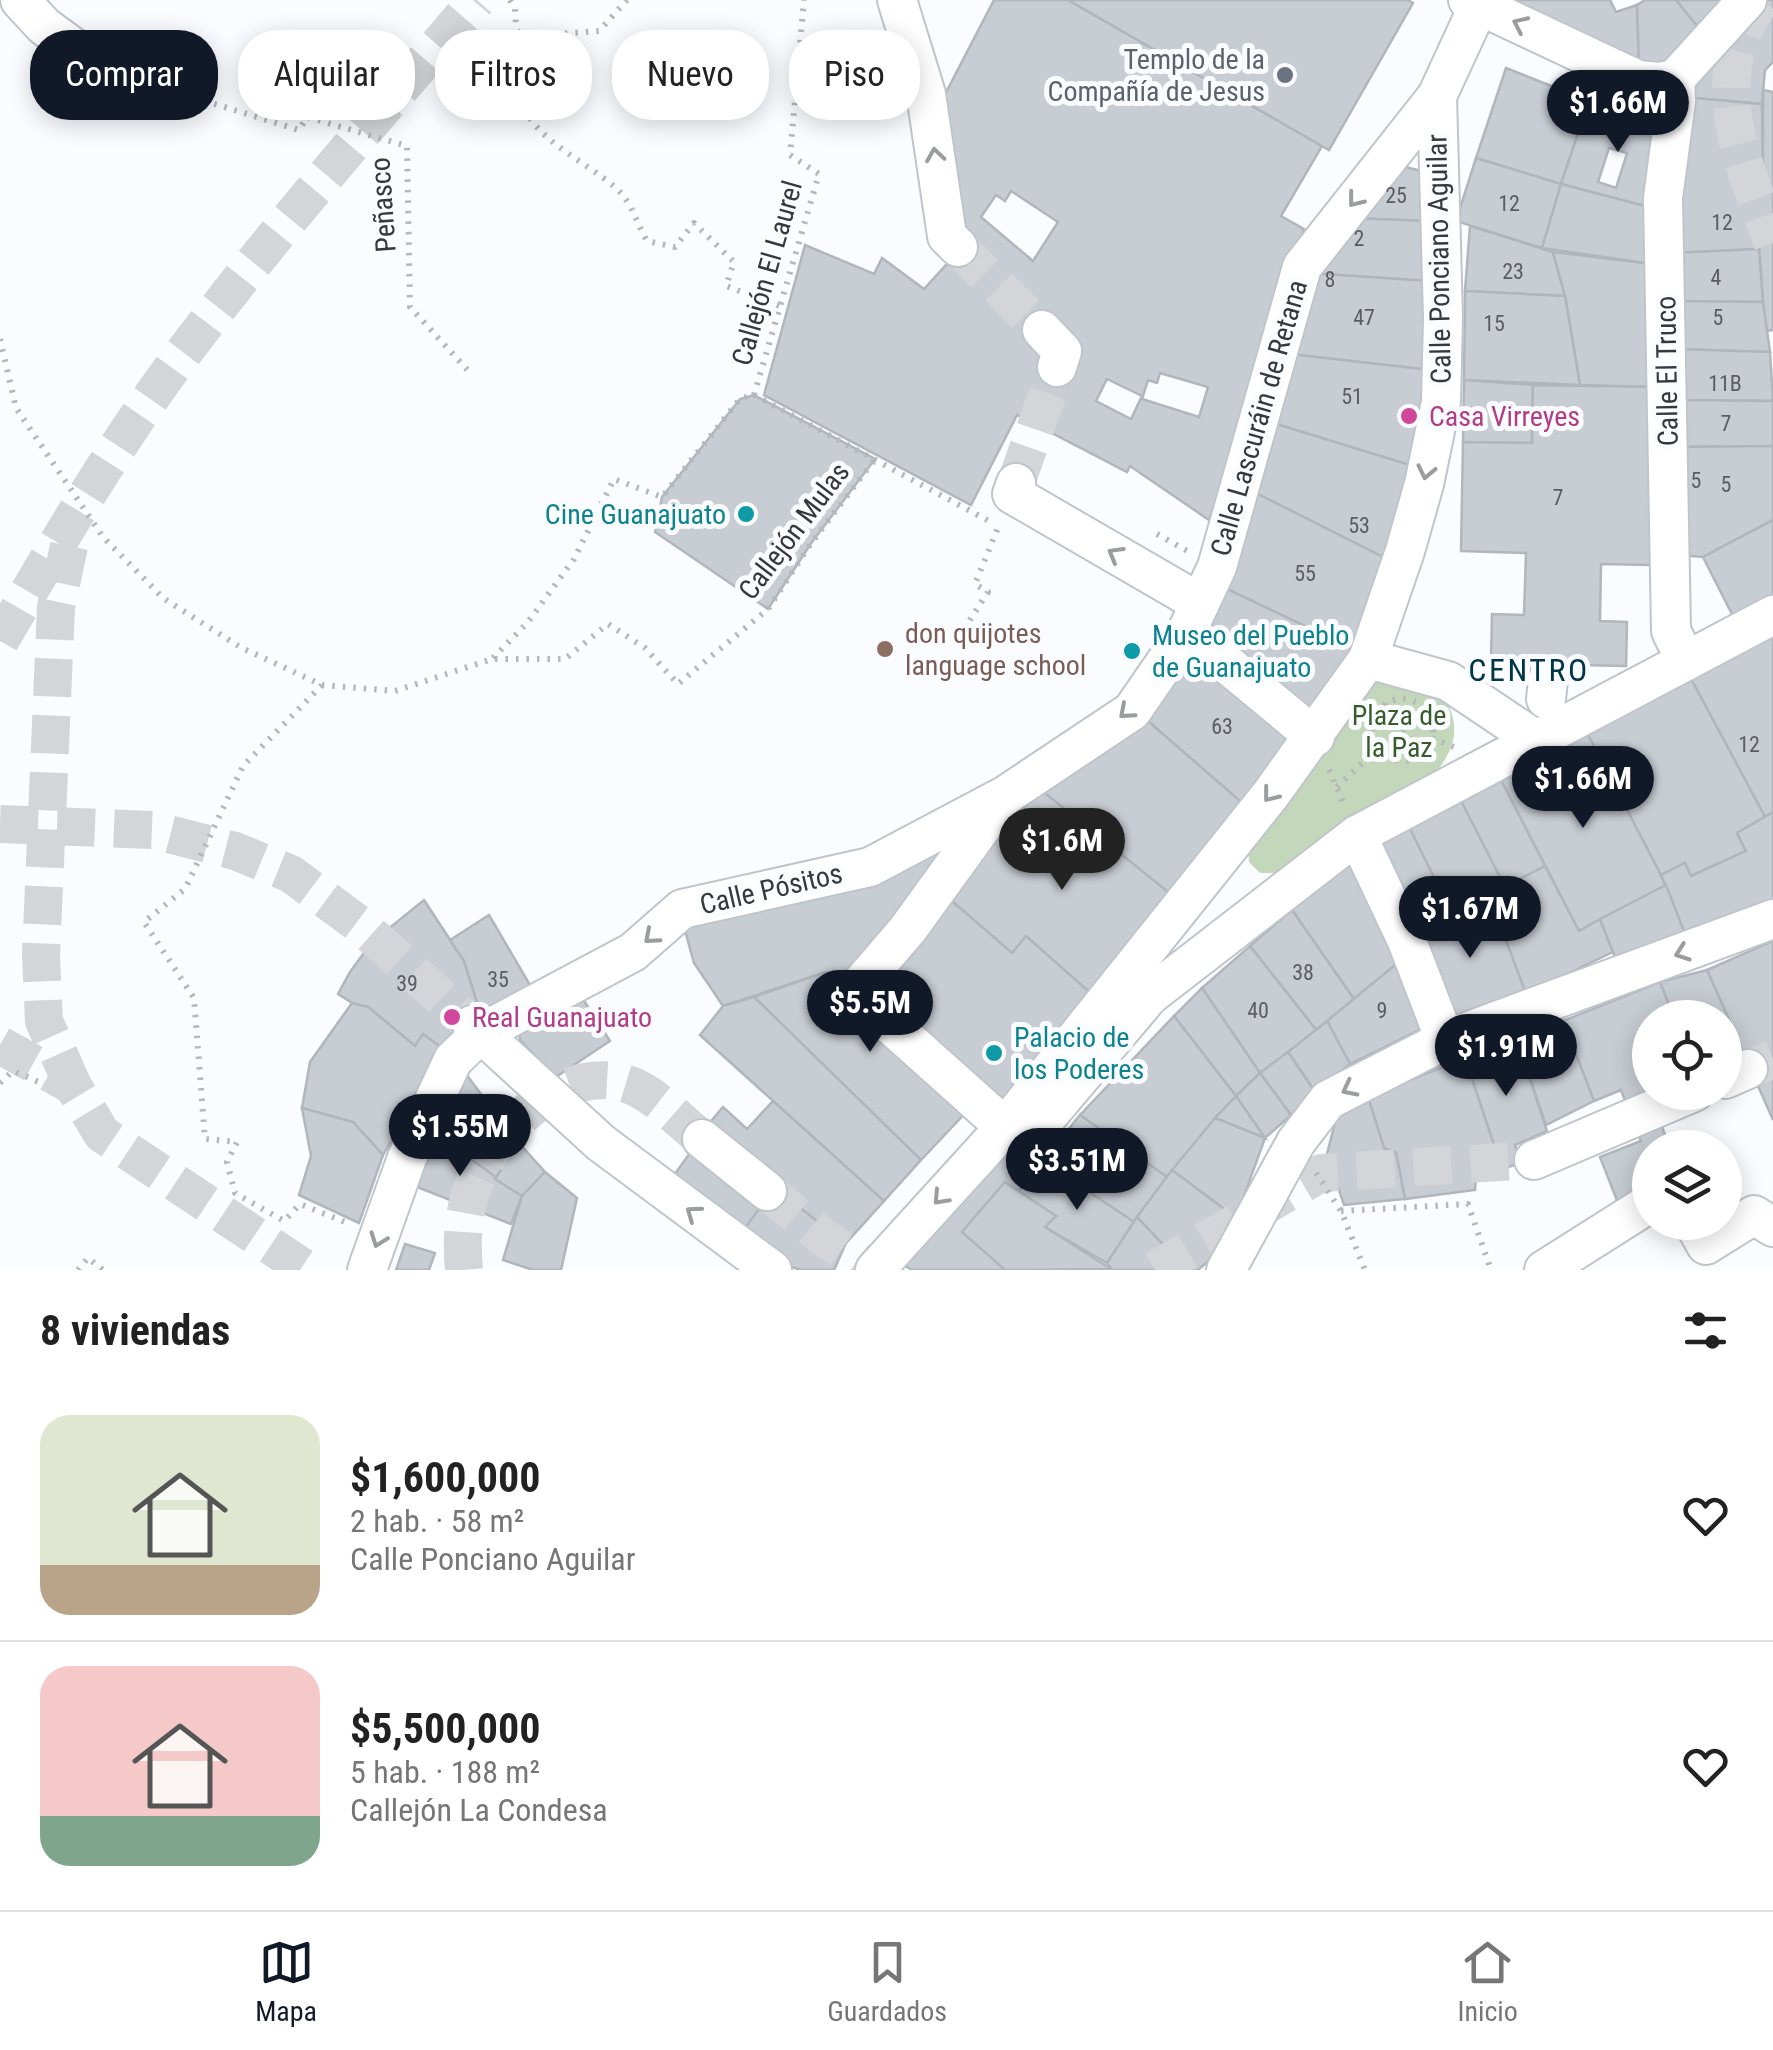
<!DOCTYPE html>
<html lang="es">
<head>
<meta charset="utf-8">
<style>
  :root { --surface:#fff; --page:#f6f6f6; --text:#222; --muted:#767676; --line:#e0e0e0; --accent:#111827 }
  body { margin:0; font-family:"Roboto Condensed",sans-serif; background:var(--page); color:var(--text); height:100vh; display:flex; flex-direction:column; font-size:38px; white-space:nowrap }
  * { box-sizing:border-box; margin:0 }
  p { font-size:32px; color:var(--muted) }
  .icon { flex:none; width:55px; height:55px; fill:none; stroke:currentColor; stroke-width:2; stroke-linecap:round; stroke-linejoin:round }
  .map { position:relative; height:1270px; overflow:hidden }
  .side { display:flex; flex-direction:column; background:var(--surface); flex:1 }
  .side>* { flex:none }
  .banner { position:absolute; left:30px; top:30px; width:1000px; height:90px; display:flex; gap:20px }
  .buttons { position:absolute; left:1632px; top:1000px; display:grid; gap:20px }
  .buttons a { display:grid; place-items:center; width:110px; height:110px; border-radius:50%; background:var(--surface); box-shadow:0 5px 25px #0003; font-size:50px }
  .price { position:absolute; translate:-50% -85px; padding:0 22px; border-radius:35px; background:var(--accent); color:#fff; font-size:32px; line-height:65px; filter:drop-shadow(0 2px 5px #0008) }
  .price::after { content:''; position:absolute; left:50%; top:60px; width:30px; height:22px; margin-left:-15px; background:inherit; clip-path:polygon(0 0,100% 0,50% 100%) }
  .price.selected { background:#222; color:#fff }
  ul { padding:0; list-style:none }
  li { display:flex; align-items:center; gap:30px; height:250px; padding:0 40px }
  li+li { border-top:2px solid var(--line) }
  li span { display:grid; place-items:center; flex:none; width:280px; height:200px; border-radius:30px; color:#555 }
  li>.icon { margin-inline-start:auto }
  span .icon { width:120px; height:120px; fill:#fffc; stroke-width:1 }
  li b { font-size:42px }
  h2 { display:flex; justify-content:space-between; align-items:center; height:120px; padding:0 40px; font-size:42px }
  .pill { padding:0 35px; border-radius:40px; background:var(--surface); box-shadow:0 5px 25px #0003; font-size:35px; line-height:90px }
  .pill.selected { background:var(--accent); color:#fff }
  .menu { display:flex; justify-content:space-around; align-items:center; height:140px; border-top:2px solid var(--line); background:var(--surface); font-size:28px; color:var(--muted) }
  .menu a { display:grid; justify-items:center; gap:5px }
  .menu .selected { color:var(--accent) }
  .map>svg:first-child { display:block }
  .green { fill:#c3d8bb }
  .building { fill:#c8cdd4; stroke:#b1b6bc; stroke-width:2.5; fill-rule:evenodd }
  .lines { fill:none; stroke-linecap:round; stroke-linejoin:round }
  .street-tunnel { stroke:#d3d5d8; stroke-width:38; stroke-dasharray:38 19; stroke-linecap:butt }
  .street-casing { stroke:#c0c5cb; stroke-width:42 }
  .path { stroke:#b5b7ba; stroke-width:6; stroke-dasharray:2.5 8; stroke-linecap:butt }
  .street { stroke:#fff; stroke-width:38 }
  .oneway { stroke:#9a9c9d }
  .worship-dot { fill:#6b7280; stroke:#fafcff; stroke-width:4 }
  .hotel-dot { fill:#d1479c; stroke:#fafcff; stroke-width:4 }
  .culture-dot { fill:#0f9aa8; stroke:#fafcff; stroke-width:4 }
  .education-dot { fill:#8d6e63; stroke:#fafcff; stroke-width:4 }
  .labels { text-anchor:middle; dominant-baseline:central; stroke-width:10; stroke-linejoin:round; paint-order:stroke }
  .number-label { font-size:22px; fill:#5a5d61 }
  .worship-label { font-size:28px; fill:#5b616d; stroke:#fafcff; text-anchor:end }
  .street-label { font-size:28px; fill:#36383b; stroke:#fafcff }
  .hotel-label { font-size:28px; fill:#b23c85; stroke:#fafcff; text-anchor:start }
  .culture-label { font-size:28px; fill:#0d838f; stroke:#fafcff; text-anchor:start }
  .education-label { font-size:28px; fill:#785e54; stroke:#fafcff; text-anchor:start }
  .park-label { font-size:28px; fill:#385c29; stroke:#fafcff }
  .quarter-label { font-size:32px; letter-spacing:2.5px; fill:#003647; stroke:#fafcff }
</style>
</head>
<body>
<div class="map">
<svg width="1773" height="1270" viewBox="0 0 1773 1270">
  <rect width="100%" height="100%" fill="#fafcff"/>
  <!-- green -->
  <path class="green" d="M1388,677L1440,691C1460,720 1459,743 1437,771L1281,873H1260L1249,862L1248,847L1371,685Z"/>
  <!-- building -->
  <g class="building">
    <path d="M994,0H1068L1322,146L1281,216L1304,229L1294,268L1209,520L1130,466L1127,472L1017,415L971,505L764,395L805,245L874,274L882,258L924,289L966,243L940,104ZM1011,191L1058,222L1033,261L981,217L996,195L1005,201ZM1160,373L1208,387L1199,417L1142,399L1148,380L1157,383ZM1107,379L1142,396L1131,419L1096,401Z"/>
    <polygon points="1068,0 1408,0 1413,3 1329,150"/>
    <polygon points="1507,0 1610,0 1616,12 1637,5 1639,65"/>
    <polygon points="1645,0 1676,0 1703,33 1667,68 1639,65 1637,5"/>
    <polygon points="1676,0 1733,0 1703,33"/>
    <polygon points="1760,0 1773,0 1773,62 1765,70 1762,104 1684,97"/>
    <polygon points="1506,68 1589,101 1561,184 1476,158"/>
    <polygon points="1763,90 1773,92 1773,186 1763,187"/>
    <polygon points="1684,97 1762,104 1763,187 1773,186 1773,330 1765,331 1759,249 1671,253"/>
    <path d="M1589,101L1668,119L1656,209L1561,184ZM1609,148L1627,153L1616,188L1598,182Z"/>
    <polygon points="1476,158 1561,184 1542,248 1456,221"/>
    <polygon points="1390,163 1425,172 1427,221 1350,218"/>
    <polygon points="1561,184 1656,209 1652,264 1542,248"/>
    <polygon points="1350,218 1427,221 1428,281 1309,273"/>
    <polygon points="1470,226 1553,252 1565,296 1465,291"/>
    <polygon points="1759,249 1763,302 1671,301 1671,253"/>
    <polygon points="1553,252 1652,264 1655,387 1580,385 1565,296"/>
    <polygon points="1309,273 1428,281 1431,370 1289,354"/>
    <polygon points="1465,291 1565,296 1580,385 1464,380"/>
    <polygon points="1671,301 1763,302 1770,352 1675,349"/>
    <polygon points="1675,349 1770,352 1773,401 1678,400"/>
    <polygon points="1289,354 1431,370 1413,466 1273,423"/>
    <polygon points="1464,380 1533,385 1532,443 1463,442"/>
    <polygon points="1533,385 1655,387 1651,565 1601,564 1600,621 1627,622 1626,666 1578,665 1577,680 1524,679 1525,664 1491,663 1492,614 1524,615 1526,553 1461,551 1463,442 1532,443"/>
    <polygon points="754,395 875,459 812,542 768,609 655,532 662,497 740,399"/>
    <polygon points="1678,400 1773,401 1773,446 1679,447"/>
    <polygon points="1273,423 1413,466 1389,560 1252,491"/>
    <polygon points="1773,446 1773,520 1703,557 1680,555 1679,447"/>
    <polygon points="1252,491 1389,560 1353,649 1223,587"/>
    <polygon points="1773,520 1773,598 1734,618 1703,557"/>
    <polygon points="1223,587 1353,649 1317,721 1197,631"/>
    <polygon points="1773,629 1773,812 1765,817 1689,675"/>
    <polygon points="1191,642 1304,736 1249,809 1141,715"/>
    <polygon points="1689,675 1765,817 1737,833 1746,851 1691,876 1685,863 1661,875 1586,731"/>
    <polygon points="1141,715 1249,809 1178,900 1036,786"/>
    <polygon points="1586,731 1666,885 1579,931 1500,778"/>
    <polygon points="1500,778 1545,866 1505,887 1460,799"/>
    <polygon points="1036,786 1178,900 1096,998 1026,936 1012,953 945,895"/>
    <polygon points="1460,799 1505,887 1452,914 1409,827"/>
    <polygon points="1773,812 1773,902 1685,934 1661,875 1685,863 1691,876 1746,851 1737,833"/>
    <polygon points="1409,827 1452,914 1412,934 1369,849"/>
    <polygon points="955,844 855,970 823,973 723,1006 694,963 683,923"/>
    <polygon points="1358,854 1406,956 1354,999 1292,910"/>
    <polygon points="1545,866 1579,931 1600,919 1613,952 1526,994 1489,895"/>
    <polygon points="1666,885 1685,934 1617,962 1600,919"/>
    <polygon points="945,895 1012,953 1026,936 1096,998 1002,1107 867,989"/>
    <polygon points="1489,895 1526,994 1450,1025 1412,934"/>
    <polygon points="424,900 464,961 481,1015 446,1051 423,1034 415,1046 368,1007 354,1004 338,994 350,972 372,942"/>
    <polygon points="1292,910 1354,999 1317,1031 1250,946"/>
    <polygon points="489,915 537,997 481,1015 464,961 450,940"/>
    <polygon points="1773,941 1773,1120 1707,970"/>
    <polygon points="1250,946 1317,1031 1260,1073 1202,988"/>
    <polygon points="1406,956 1429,1025 1350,1064 1327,1021"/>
    <polygon points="855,970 970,1108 921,1160 754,997 823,973"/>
    <polygon points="1707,970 1743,1051 1725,1059 1725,1018 1674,1018 1660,982"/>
    <polygon points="1660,982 1674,1018 1650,1018 1650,1082 1646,1084 1670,1148 1650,1148 1650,1190 1618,1203 1600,1157 1641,1141 1621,1090 1594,1101 1563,1021"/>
    <polygon points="1202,988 1260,1073 1236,1096 1174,1016"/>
    <polygon points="579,993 610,1041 556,1077 520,1040 519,1025"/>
    <polygon points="754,997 921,1160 884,1201 700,1035 723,1006"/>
    <polygon points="352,1003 368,1007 415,1046 423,1034 446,1051 383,1155 353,1122 302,1108 310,1062"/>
    <polygon points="1174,1016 1236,1096 1167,1177 1080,1115"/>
    <polygon points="1327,1021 1350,1064 1315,1092 1288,1052"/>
    <polygon points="1563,1021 1594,1101 1546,1125 1517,1040"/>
    <polygon points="1517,1040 1547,1131 1515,1145 1521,1163 1502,1169 1465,1058"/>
    <polygon points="1288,1052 1315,1092 1291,1115 1260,1073"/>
    <polygon points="1465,1058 1502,1169 1476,1177 1475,1190 1405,1199 1396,1153 1384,1148 1368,1097"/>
    <polygon points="463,1070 484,1098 456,1149 428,1128"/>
    <polygon points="1260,1073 1291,1115 1265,1138 1236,1096"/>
    <polygon points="1236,1096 1265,1138 1215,1118"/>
    <polygon points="1368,1097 1384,1148 1396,1153 1405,1199 1344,1205 1327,1154 1338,1111"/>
    <polygon points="484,1098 519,1143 495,1179 456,1149"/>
    <polygon points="773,1101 884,1201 846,1243 701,1133 723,1107 747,1129"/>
    <polygon points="302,1108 353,1122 383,1155 359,1223 299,1195 311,1156"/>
    <polygon points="1080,1115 1167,1177 1134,1222 1043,1161"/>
    <polygon points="1215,1118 1265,1138 1236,1218 1172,1170"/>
    <polygon points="428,1128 522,1196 511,1224 402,1181"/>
    <polygon points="1004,1140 1038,1168 1017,1193 1005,1182 962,1232 1006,1270 912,1270 899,1262"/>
    <polygon points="519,1143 545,1172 522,1196 495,1179"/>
    <polygon points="697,1143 766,1199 741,1234 670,1181"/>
    <polygon points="1043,1161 1134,1222 1107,1263 1045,1227 1056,1216 1017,1193"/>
    <polygon points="1172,1170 1236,1218 1220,1251 1198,1270 1187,1270 1137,1217"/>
    <polygon points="545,1172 577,1198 561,1270 533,1270 503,1260 522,1196"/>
    <polygon points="1005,1182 1056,1216 1045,1227 1111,1269 1005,1270 962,1232"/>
    <polygon points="774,1188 846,1243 834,1270 801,1270 780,1263 741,1234"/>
    <polygon points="1137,1217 1187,1270 1112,1270 1107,1263"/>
    <polygon points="405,1244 435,1253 429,1270 396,1270"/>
  </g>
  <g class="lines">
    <!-- street-tunnel -->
    <g class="street-tunnel">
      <path d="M1762,0C1701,77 1744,164 1773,243"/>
      <polyline points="958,247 1042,330"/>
      <polyline points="1016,483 1057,367"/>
      <polyline points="69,546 56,607 41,955 44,1021 73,1086"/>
      <path d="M0,641C55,547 110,452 175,364C269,238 374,119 477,0"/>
      <polyline points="0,824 153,830 235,851 291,874 360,925 472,1025"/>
      <polyline points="0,1045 73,1086 102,1134 307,1270"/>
      <polyline points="1748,1069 1773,1059"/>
      <polyline points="767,1191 823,1237 870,1270"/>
      <path d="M464,1270C461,1239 463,1209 476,1179C499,1128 558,1069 620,1082C650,1088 678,1120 702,1139"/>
      <polyline points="1155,1270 1321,1173 1534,1160"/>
    </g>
    <!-- street casing -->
    <g class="street-casing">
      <g id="street">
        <polyline points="20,0 44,26 104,70"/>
        <polyline points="897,0 926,94 947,236 958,247"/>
        <polyline points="1468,0 1638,80 1659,82 1675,79"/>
        <polyline points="1675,79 1676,101 1663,198 1671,631 1686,661"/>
        <polyline points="1675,79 1747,0"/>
        <polyline points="1042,330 1062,351 1057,367"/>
        <polyline points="1016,483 1012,494 1200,603"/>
        <polyline points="1187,631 1315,737"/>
        <polyline points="1368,659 1448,681 1536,740"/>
        <polyline points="1546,699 1548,680"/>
        <polyline points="1000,802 908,929 854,992 1005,1127"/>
        <polyline points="1357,835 1407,941 1445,1040"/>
        <polyline points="472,1025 601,1143 772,1270"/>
        <polyline points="1725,1079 1748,1069"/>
        <polyline points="702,1139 767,1191"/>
        <polyline points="1024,1144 1149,996 1357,835 1773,615"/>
        <polyline points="1534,1160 1694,1092"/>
        <polyline points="1693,1222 1706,1245 1754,1215 1773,1227"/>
        <polyline points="367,1270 407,1158 453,1060 481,1033 633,952 682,909 870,867 1006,795 1132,711 1187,631 1217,567 1302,267 1437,96 1479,5"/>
        <polyline points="875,1270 1005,1127 1271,794 1368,659 1405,551 1424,484 1441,402 1443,318 1437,96"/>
        <polyline points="1226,1270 1296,1142 1328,1100 1445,1040 1773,919"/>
        <polyline points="1544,1270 1650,1203"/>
      </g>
    </g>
    <!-- path -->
    <g class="path">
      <polyline points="510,0 515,9 516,28 528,49"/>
      <path d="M528,49C525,60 517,75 518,86C521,135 584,159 617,189C633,204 636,223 647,241L675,247L694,223L734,262L726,286L780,306"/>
      <polyline points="528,49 545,35 599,31 627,0"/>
      <polyline points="134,79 299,130 307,117 407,146 410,307 472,375"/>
      <polyline points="0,339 16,408 103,537 163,598 240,647 322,685 395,691 492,659 565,659 608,624 645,648 678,684 768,609 812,542 875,459"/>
      <polyline points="754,395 819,174 790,155 804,0"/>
      <polyline points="754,395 989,521"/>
      <polyline points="1157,534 1189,552"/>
      <polyline points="964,629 988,592 975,584 999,525"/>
      <polyline points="493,658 528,622 574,559 614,479 662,497 740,399 754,395"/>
      <polyline points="322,685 243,766 185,889 144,922 194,998 205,1139 237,1142 227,1162 235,1193 284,1221 300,1204 350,1224"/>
      <circle cx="1402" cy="730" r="31"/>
      <polyline points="1385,704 1422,754"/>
      <polyline points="1432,738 1454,747"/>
      <polyline points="1329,770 1344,804"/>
      <polyline points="1337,787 1378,748"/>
      <polyline points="0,1083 13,1071 39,1082"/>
      <polyline points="1316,1173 1341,1211 1365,1270"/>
      <polyline points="1341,1211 1468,1204 1491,1270"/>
      <polyline points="78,1270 88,1258 103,1270"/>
    </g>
    <!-- street -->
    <use href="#street" class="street"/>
  </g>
  <!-- one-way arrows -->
  <defs><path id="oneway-chevron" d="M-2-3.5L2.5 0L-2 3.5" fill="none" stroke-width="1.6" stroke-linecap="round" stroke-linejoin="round" transform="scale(2.5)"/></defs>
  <g class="oneway">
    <use href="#oneway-chevron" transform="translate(1520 24) rotate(-155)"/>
    <use href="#oneway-chevron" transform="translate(935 155) rotate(-98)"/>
    <use href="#oneway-chevron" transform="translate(1355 200) rotate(128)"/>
    <use href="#oneway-chevron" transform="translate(1426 472) rotate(102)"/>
    <use href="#oneway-chevron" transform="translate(1115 554) rotate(-150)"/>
    <use href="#oneway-chevron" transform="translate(1126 712) rotate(139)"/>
    <use href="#oneway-chevron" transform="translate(1270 795) rotate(128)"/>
    <use href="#oneway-chevron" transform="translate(651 937) rotate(139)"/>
    <use href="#oneway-chevron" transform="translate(1682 953) rotate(160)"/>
    <use href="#oneway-chevron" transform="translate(1349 1089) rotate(153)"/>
    <use href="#oneway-chevron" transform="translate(940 1198) rotate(133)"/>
    <use href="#oneway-chevron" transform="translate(693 1213) rotate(-144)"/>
    <use href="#oneway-chevron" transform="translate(378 1240) rotate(110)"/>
  </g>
  <!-- markers -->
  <circle class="worship-dot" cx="1285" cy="75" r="10"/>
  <g class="hotel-dot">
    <circle cx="1409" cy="416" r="10"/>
    <circle cx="452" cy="1017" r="10"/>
  </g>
  <g class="culture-dot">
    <circle cx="746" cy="514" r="10"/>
    <circle cx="1132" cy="651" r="10"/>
    <circle cx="994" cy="1053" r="10"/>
  </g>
  <circle class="education-dot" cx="885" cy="649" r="10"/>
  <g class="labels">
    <!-- number labels -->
    <g class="number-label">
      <text x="1396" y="195">25</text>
      <text x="1509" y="203">12</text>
      <text x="1722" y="222">12</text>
      <text x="1359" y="238">2</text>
      <text x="1513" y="271">23</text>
      <text x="1716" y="277">4</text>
      <text x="1330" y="279">8</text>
      <text x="1364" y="317">47</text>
      <text x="1718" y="317">5</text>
      <text x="1494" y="323">15</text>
      <text x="1725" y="383">11B</text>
      <text x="1352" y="396">51</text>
      <text x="1726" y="423">7</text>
      <text x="1696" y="480">5</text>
      <text x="1726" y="484">5</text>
      <text x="1558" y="497">7</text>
      <text x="1359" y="525">53</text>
      <text x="1305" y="573">55</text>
      <text x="1222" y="726">63</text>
      <text x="1749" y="744">12</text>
      <text x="1303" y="972">38</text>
      <text x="498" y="979">35</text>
      <text x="407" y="983">39</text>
      <text x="1258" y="1010">40</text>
      <text x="1382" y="1010">9</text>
    </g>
    <!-- worship labels -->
    <g class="worship-label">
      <text x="1265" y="59">Templo de la<tspan x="1265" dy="32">Compañía de Jesus</tspan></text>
    </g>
    <!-- street labels -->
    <g class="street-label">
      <text transform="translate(383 205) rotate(-94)">Peñasco</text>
      <text transform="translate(1439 259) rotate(-91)">Calle Ponciano Aguilar</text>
      <text transform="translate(767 273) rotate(-74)">Callejón El Laurel</text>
      <text transform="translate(1667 371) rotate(-91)">Calle El Truco</text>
      <text transform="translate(1259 418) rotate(-74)">Calle Lascuráin de Retana</text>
      <text transform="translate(794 531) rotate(-53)">Callejón Mulas</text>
      <text transform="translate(771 889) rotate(-13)">Calle Pósitos</text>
    </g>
    <!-- hotel labels -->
    <g class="hotel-label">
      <text x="1429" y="416">Casa Virreyes</text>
      <text x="472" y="1017">Real Guanajuato</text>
    </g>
    <!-- culture labels -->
    <g class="culture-label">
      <text x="726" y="514" text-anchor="end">Cine Guanajuato</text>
      <text x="1152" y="635">Museo del Pueblo<tspan x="1152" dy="32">de Guanajuato</tspan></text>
      <text x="1014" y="1037">Palacio de<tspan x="1014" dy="32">los Poderes</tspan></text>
    </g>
    <!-- education labels -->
    <g class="education-label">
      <text x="905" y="633">don quijotes<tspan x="905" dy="32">language school</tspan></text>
    </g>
    <!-- park labels -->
    <g class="park-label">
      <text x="1399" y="715">Plaza de<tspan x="1399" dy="32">la Paz</tspan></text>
    </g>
    <!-- quarter labels -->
    <g class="quarter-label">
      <text x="1529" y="670">CENTRO</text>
    </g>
  </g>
</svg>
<div class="buttons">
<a><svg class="icon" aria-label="locate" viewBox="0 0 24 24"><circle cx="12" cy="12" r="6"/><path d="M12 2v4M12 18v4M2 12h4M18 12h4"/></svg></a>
<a><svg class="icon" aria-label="layers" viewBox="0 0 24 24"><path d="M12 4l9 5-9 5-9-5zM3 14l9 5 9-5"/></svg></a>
</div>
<b class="price" style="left:1618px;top:155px">$1.66M</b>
<b class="price" style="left:1583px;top:831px">$1.66M</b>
<b class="price selected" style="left:1062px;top:893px">$1.6M</b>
<b class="price" style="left:1470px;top:961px">$1.67M</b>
<b class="price" style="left:870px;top:1055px">$5.5M</b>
<b class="price" style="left:1506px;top:1099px">$1.91M</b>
<b class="price" style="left:460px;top:1179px">$1.55M</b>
<b class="price" style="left:1077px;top:1213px">$3.51M</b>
<div class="banner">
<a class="pill selected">Comprar</a>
<a class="pill">Alquilar</a>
<a class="pill">Filtros</a>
<a class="pill">Nuevo</a>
<a class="pill">Piso</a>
</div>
</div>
<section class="side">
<h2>8 viviendas<svg class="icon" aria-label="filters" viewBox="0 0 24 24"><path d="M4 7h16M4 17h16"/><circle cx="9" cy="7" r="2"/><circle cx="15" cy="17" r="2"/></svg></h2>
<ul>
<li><span style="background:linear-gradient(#dfe7d0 75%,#b9a48a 0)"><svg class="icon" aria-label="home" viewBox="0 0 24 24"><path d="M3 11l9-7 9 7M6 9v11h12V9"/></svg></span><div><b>$1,600,000</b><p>2 hab. · 58 m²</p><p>Calle Ponciano Aguilar</p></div><svg class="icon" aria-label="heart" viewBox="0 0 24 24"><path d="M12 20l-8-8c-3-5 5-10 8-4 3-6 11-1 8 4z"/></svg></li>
<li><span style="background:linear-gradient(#f6c9c9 75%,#7fa58c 0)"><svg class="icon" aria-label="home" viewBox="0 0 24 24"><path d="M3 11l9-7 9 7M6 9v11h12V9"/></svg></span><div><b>$5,500,000</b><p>5 hab. · 188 m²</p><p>Callejón La Condesa</p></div><svg class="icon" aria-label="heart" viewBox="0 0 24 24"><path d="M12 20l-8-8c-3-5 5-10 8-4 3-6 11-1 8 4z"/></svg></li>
</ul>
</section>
<nav class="menu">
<a class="selected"><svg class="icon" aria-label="map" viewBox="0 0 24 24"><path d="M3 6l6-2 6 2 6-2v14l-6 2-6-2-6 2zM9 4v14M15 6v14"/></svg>Mapa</a>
<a><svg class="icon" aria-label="saved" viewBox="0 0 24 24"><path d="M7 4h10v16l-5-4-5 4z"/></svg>Guardados</a>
<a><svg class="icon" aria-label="home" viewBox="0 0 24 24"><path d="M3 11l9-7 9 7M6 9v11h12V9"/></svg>Inicio</a>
</nav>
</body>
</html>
